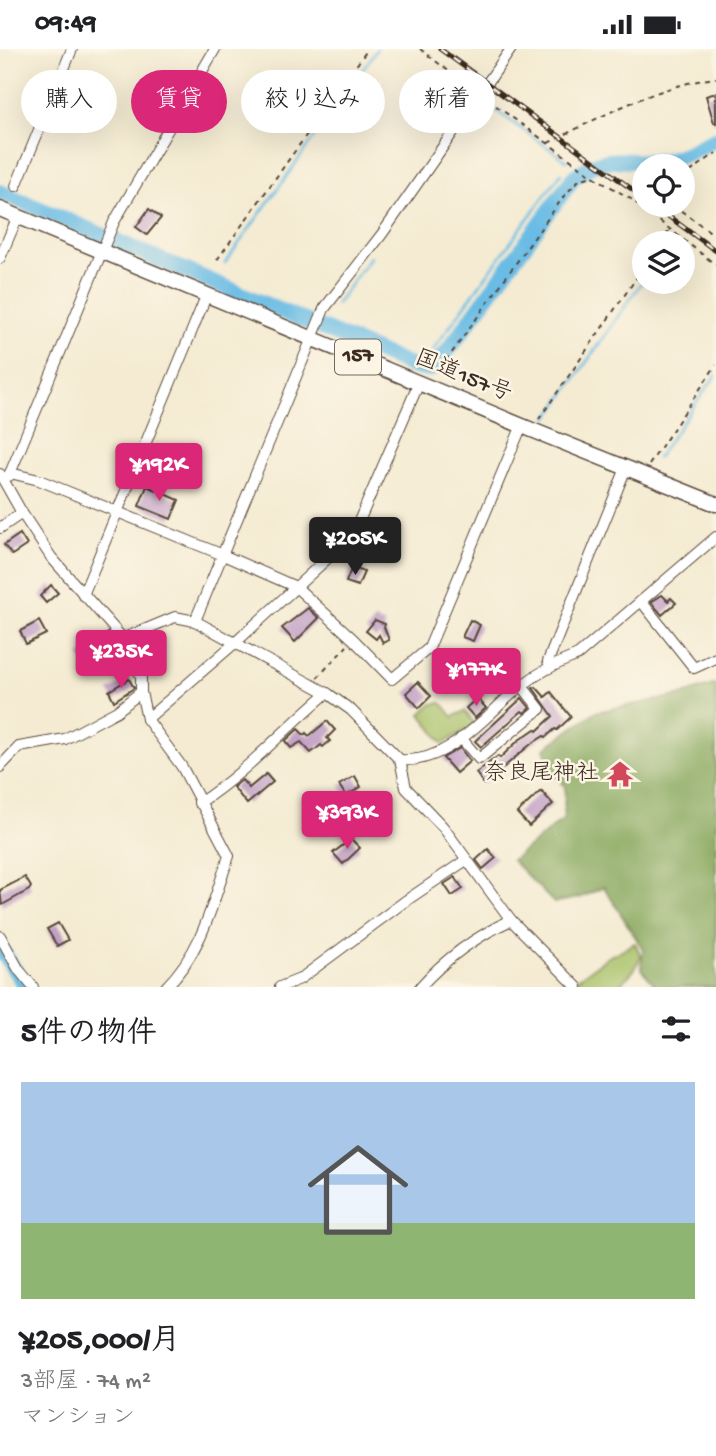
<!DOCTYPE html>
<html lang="ja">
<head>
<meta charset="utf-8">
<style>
  :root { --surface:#fff; --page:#f6f6f6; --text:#202124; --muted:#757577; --accent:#db2777 }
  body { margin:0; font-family:"Gochi Hand","Klee One",sans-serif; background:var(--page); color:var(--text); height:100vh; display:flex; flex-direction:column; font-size:26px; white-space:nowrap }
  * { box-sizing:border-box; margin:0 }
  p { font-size:23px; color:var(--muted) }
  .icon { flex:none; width:38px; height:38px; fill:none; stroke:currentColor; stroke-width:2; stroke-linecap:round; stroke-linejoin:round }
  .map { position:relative; height:938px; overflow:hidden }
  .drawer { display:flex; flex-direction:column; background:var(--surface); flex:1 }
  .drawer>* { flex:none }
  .banner { position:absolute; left:21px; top:21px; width:676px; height:63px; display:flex; gap:14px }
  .controls { position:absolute; left:632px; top:105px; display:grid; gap:14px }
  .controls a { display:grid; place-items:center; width:63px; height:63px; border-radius:50%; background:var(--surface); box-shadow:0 7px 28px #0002; font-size:35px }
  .price { position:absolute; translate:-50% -60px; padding:0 16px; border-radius:7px; background:var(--accent); color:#fff; font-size:23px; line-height:46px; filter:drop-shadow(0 2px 4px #0008) }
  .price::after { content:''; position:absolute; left:50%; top:42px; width:21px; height:16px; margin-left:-10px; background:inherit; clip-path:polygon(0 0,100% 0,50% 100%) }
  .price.selected { background:#222; color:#fff }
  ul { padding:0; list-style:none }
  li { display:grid; align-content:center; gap:14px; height:371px; padding:0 21px }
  li span { display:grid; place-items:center; height:217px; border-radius:0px; color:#555 }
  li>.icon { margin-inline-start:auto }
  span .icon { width:126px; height:126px; fill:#fffc; stroke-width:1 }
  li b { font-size:30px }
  h2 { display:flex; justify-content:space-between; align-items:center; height:84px; padding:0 21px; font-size:30px }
  .chip { padding:0 24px; border-radius:32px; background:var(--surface); box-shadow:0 7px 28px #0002; font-size:24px; line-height:63px }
  .chip.selected { background:var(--accent); color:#fff }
  .status { display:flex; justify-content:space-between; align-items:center; height:49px; padding:0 35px; background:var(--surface); direction:ltr }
  .status svg { height:19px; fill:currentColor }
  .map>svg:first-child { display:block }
  .green { fill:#a6bf65; stroke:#707442; stroke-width:2 }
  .forest { fill:#84a65a; stroke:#60683c; stroke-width:2 }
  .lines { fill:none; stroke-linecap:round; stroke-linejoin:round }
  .stream { stroke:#69bce5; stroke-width:2.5 }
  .river { stroke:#69bce5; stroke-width:16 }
  .building { fill:#c19fc6 }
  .minor-casing { stroke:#574739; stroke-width:12 }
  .highway-casing { stroke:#574739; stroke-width:17 }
  .path { stroke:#574739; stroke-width:2; stroke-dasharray:5 5; stroke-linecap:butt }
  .minor { stroke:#fff; stroke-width:10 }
  .highway { stroke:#fff; stroke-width:14 }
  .rail-casing { stroke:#3b2a1e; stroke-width:5 }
  .rail { stroke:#fcf5e5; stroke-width:2.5; stroke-dasharray:8; stroke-linecap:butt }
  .labels { text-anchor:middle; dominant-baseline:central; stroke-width:5; stroke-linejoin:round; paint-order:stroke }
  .shield { fill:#fcf5e5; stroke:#75675a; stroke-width:2 }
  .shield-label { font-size:21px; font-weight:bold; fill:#3b2a1e }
  .street-label { font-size:23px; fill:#3b2a1e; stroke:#fcf5e5 }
  .poi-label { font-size:23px; fill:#3b2a1e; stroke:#fcf5e5; text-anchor:end }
</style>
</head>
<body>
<div class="status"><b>09:49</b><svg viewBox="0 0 49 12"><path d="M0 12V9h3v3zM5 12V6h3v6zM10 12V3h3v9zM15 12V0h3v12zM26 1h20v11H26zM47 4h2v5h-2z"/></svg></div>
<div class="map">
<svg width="716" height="938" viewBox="0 0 716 938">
  <rect width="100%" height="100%" fill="#fcf5e5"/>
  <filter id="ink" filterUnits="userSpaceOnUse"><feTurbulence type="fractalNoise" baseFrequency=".0143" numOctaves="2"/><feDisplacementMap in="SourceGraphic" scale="14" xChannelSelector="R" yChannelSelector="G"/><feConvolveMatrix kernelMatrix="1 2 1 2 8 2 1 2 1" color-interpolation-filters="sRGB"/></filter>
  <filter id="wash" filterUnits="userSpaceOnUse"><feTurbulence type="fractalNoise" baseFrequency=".00686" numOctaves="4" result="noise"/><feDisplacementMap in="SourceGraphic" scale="28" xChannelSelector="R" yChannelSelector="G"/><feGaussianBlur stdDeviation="1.57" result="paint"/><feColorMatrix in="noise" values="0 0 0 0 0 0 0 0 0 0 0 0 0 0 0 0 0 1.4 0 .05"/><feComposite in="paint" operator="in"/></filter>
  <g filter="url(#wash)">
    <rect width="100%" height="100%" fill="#f4ebd2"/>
    <!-- green -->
    <g class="green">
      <polygon points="442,654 453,668 465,662 475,675 443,695 421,665 432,655"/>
      <polygon points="635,894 641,907 634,921 618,938 582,938 576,931 608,908"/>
    </g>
    <!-- forest -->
    <polygon class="forest" points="716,635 716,938 657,938 641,920 643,900 604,838 582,848 554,854 512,811 564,770 565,737 547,716 545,699 595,663 683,646"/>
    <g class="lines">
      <!-- stream -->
      <g class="stream">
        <polyline points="480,53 481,51 567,112"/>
        <polyline points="225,214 377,0"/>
        <polyline points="336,256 371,207"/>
        <polyline points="432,302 561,124"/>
        <polyline points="548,369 644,230"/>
        <polyline points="657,409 716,326"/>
      </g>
      <!-- river -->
      <g class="river">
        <path d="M0,143L414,318L431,320L446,304L574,128C608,102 621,115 659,112C679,110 698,99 716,90"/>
        <polyline points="0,899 26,938"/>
      </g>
    </g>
    <g id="blocks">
      <!-- building -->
      <g class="building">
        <polygon points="716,44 716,74 714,74 706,47"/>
        <polygon points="149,160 161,169 147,186 136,178"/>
        <polygon points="147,437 179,451 171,470 139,457"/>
        <polygon points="20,485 27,496 12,506 4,496"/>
        <polygon points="352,518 364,523 358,537 346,533"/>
        <polygon points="51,536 58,544 46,554 40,547"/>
        <polygon points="662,546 668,552 671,549 676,554 662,566 651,553"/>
        <polygon points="308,559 319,569 295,593 282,579"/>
        <polygon points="375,571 385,575 384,578 389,591 383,594 379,586 376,590 366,582"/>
        <polygon points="470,571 480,576 473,592 462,588"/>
        <polygon points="39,572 46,585 26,595 20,582"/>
        <polygon points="108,584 118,597 85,615 79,607 102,592 101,589"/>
        <polygon points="129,630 134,639 114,652 109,642"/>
        <polygon points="418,633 431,647 419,659 406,644"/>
        <polygon points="536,638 545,648 551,643 571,668 557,681 555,680 546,688 544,687 531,695 484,735 476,724 498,707 500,709 519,691 535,680 537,682 553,667 533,639"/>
        <polygon points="477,649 486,659 475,669 466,659"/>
        <polygon points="522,649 530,659 524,664 522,662 481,698 475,692"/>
        <polygon points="327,672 335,681 327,689 330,692 323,698 321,696 311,704 301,693 291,699 285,692 298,680 304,686 306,684 309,687"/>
        <polygon points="460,699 470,712 456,724 443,709"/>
        <polygon points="266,725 273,733 247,755 233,738 242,731 249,739"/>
        <polygon points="355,727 361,738 346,747 339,736"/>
        <polygon points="541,742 553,755 529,777 517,764"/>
        <polygon points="351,790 360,799 343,815 333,804"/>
        <polygon points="488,800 496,809 483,820 476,811"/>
        <polygon points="25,828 31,838 29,841 2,856 0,841"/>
        <polygon points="455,828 463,840 452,847 444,835"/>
        <polygon points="58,874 68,891 57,897 47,880"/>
      </g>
    </g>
  </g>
  <g filter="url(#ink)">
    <use href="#blocks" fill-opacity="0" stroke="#574739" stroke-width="2"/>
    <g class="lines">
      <!-- minor casing -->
      <g class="minor-casing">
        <g id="minor">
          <polyline points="16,137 72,0"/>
          <polyline points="0,209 18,167"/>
          <polyline points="10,424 39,431 223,506 296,538 353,590 392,630 429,599 522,376"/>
          <path d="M0,425L22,464L51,508L132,600L141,628V643L147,670L182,718L229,807C212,855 203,901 166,938"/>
          <polyline points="9,427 114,173 215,0"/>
          <polyline points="0,479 22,464"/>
          <polyline points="83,546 207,245"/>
          <polyline points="641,552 694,619 716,609"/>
          <polyline points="195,572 324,260 382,185 511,0"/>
          <path d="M122,590L175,568L195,572L327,644L351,661L400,711C450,715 486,665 521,637C539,623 557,614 578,606L716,488"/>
          <polyline points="550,617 548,612 626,419"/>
          <polyline points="147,670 236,593 353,486 419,334"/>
          <polyline points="461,689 479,710 540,660 522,637"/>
          <polyline points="400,711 406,739 443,778 511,871 577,938"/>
          <polyline points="0,718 19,698 65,690 117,662 141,643"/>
          <path d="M199,754C248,722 283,681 327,644"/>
          <polyline points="0,887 19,921 33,938"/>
          <polyline points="280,938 300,930 404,853 466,811"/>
          <path d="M420,938C445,910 477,887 511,871"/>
        </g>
      </g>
      <!-- highway casing -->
      <g class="highway-casing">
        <polyline id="highway" points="0,160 532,381 716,455"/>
      </g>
      <!-- path -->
      <g class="path">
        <polyline points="420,0 472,40"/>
        <polyline points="488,51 593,127 631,150 716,216"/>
        <path d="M548,94C601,68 657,36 716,29"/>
        <polyline points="682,129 716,104"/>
        <polyline points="673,156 716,187"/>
        <polyline points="660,194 669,182"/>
        <polyline points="217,211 368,0"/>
        <polyline points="446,312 564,147 579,131 592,127"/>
        <polyline points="539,370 644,218"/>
        <polyline points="649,416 716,316"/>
        <polyline points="317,629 347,597"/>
      </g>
      <!-- minor -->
      <use href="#minor" class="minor"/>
      <!-- highway -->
      <use href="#highway" class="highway"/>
      <!-- rail casing -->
      <g class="rail-casing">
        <g id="rail">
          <polyline points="440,0 644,149"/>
          <polyline points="653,156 716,202"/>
        </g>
      </g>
      <!-- rail -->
      <use href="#rail" class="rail"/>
    </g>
  </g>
  <!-- icons -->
  <defs>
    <g id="temple-bare" transform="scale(2.1)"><path d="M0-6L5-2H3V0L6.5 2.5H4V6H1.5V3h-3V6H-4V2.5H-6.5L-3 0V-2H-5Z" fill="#d1495b" stroke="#fcf5e5" stroke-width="2.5" paint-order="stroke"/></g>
  </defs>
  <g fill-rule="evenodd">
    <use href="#temple-bare" x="620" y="725"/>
  </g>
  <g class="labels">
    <!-- shield labels -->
    <rect class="shield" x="335" y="290.5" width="46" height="35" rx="5"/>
    <g class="shield-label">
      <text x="358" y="308">157</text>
    </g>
    <!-- street labels -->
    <g class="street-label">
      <text transform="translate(463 328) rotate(22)">国道157号</text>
    </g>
    <!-- poi labels -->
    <g class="poi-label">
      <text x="599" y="725">奈良尾神社</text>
    </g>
  </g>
</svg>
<div class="controls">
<a><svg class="icon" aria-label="locate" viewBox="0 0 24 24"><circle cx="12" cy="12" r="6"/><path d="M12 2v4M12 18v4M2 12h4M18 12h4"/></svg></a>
<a><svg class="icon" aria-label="layers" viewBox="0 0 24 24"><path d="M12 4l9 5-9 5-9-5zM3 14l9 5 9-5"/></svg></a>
</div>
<b class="price" style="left:159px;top:454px">¥192K</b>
<b class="price selected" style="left:355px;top:528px">¥205K</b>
<b class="price" style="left:121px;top:641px">¥235K</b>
<b class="price" style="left:476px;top:659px">¥177K</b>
<b class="price" style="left:347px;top:802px">¥393K</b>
<div class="banner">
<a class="chip">購入</a>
<a class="chip selected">賃貸</a>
<a class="chip">絞り込み</a>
<a class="chip">新着</a>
</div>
</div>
<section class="drawer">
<h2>5件の物件<svg class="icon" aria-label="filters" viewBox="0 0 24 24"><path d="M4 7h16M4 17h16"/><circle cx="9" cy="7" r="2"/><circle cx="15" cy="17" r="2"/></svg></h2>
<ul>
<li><span style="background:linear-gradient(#a9c7e8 65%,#8fb573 0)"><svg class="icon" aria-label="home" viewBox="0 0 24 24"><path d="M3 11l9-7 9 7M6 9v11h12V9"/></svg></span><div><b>¥205,000/月</b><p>3部屋 · 74 m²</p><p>マンション</p></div></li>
</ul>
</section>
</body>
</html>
